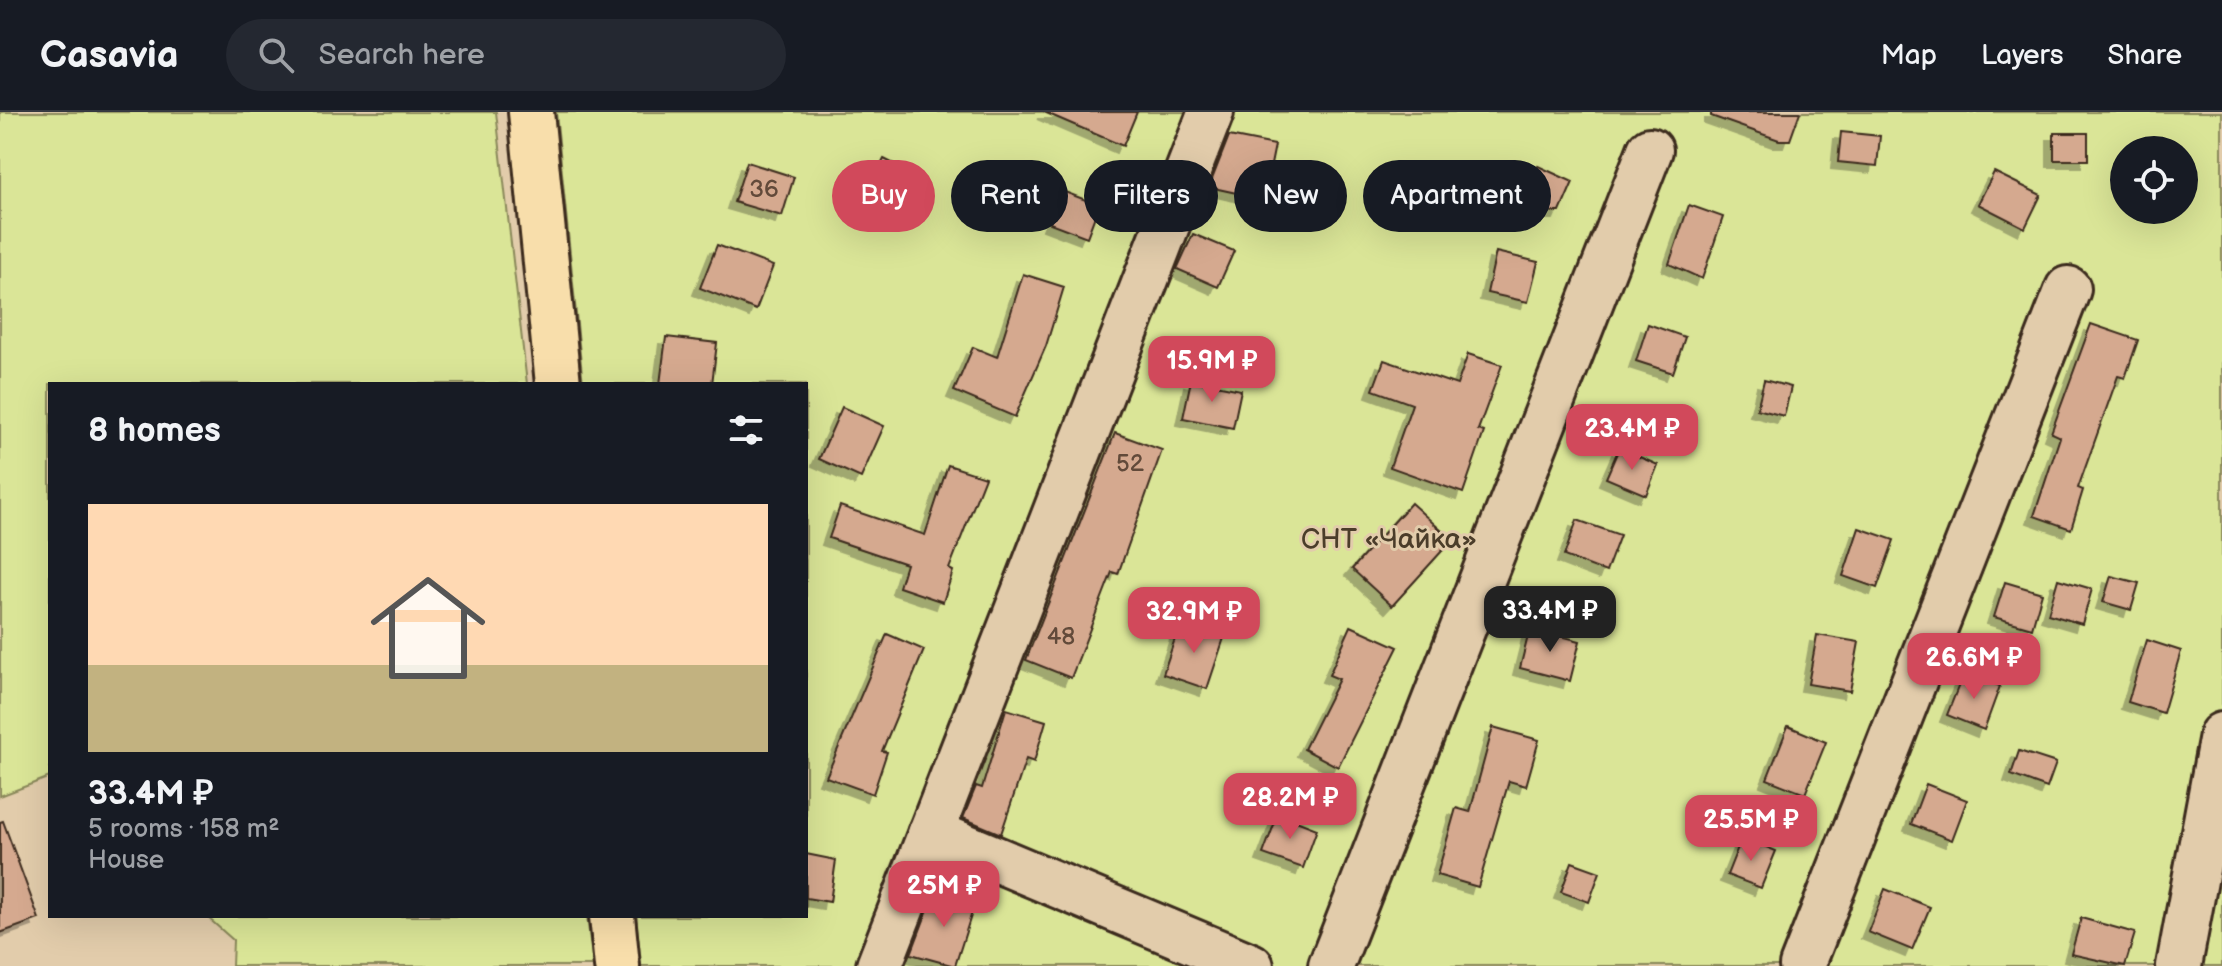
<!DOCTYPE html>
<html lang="en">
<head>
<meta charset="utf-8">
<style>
  :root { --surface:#171b24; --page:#242831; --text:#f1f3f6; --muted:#9ea1a6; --line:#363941; --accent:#d1495b }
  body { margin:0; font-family:"Balsamiq Sans",sans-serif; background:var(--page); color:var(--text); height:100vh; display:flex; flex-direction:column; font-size:30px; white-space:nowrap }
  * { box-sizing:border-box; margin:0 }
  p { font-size:26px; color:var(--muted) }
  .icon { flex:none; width:44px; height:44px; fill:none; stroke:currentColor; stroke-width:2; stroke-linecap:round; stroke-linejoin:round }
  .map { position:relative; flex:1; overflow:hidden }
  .panel { position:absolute; left:48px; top:270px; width:760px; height:536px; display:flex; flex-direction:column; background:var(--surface); border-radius:0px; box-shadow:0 8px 32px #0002 }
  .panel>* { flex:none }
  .hud { position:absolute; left:832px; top:48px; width:760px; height:72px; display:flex; gap:16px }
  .controls { position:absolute; left:2110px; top:24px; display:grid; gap:16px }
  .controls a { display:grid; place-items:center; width:88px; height:88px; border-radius:50%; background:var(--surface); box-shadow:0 8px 32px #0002; font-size:40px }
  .price { position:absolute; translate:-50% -68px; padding:0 18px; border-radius:16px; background:var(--accent); color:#fff; font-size:26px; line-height:52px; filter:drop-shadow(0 2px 4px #0008) }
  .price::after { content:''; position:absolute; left:50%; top:48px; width:24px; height:18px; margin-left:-12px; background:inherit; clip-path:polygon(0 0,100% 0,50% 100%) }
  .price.selected { background:#222; color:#fff }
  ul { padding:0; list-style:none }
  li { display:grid; align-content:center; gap:16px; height:424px; padding:0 40px }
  li span { display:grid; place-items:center; height:248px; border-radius:0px; color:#555 }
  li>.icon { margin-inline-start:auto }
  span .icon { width:144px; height:144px; fill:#fffc; stroke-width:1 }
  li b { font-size:34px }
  h2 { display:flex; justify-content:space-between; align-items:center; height:96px; padding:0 40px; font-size:34px }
  .chip { padding:0 28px; border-radius:36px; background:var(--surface); box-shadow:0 8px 32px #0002; font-size:28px; line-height:72px }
  .chip.selected { background:var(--accent); color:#fff }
  header { display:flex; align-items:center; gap:48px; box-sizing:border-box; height:112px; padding:0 40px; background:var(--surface); border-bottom:2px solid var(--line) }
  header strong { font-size:38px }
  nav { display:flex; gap:44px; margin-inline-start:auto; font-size:28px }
  .search { width:560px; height:72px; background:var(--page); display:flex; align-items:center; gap:20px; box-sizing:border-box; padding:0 28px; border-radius:44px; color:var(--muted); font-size:30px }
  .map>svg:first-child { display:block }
  .green { fill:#dae597; stroke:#8a885a; stroke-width:2; fill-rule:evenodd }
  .building { fill:#d5a98f; stroke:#3b2a1e; stroke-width:2; filter:url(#shadow) }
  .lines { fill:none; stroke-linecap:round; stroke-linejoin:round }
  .minor-casing { stroke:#3b2a1e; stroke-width:50 }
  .major-casing { stroke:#3b2a1e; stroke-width:50 }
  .minor { stroke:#e2ccab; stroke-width:44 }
  .major { stroke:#f8deab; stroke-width:44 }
  .labels { text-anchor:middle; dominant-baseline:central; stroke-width:6; stroke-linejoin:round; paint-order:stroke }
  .number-label { font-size:24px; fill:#624a3a }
  .park-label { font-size:28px; fill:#4b3d2a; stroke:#e2ccab }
</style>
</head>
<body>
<header>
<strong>Casavia</strong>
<div class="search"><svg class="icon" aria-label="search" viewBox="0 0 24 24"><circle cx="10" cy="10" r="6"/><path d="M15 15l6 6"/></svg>Search here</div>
<nav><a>Map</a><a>Layers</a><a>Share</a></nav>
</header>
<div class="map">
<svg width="2222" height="854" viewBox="0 0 2222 854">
  <defs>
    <filter id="shadow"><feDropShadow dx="-7" dy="7" stdDeviation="0" flood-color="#0004"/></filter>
  </defs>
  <rect width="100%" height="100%" fill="#e2ccab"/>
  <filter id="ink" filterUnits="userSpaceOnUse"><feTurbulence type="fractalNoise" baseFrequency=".0125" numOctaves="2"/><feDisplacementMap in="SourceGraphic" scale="16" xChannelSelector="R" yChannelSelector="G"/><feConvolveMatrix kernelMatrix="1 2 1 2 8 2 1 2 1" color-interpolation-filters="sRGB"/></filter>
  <g filter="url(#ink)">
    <!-- green -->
    <g class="green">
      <polygon points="0,0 496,0 527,272 50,272 50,665 0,684"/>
      <path d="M556,0H2222V854H641L636,804H806V272H583ZM2124,38H2184V98H2124Z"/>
      <polygon points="206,804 587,804 593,854 232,854 233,828"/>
    </g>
    <!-- building -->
    <g class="building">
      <polygon points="1044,0 1137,0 1123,34"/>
      <polygon points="1711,0 1800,0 1790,28 1779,28 1711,4"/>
      <polygon points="1841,20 1880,24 1877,54 1838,50"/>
      <rect x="2054" y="21" width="34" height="27"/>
      <polygon points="1229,24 1275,33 1264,87 1209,75"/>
      <polygon points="884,47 924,67 900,114 860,94"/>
      <polygon points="747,50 794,65 782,104 734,90"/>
      <polygon points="1538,54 1573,70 1560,100 1549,100 1522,88"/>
      <polygon points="1994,60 2041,83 2025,116 1978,92"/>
      <polygon points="1062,79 1099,93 1087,125 1050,111"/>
      <polygon points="1689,93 1723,105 1702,167 1669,152"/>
      <polygon points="1193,122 1234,139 1218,175 1177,157"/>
      <polygon points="717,133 773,154 756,198 700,176"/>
      <polygon points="1496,140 1538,150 1528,190 1487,181"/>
      <polygon points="1023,162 1064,175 1046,234 1015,305 954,279 973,235 997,245"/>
      <polygon points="1648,212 1685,225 1673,261 1636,249"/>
      <polygon points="2091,212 2138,228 2125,266 2118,264 2078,376 2083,378 2071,417 2034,404 2060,325 2051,321"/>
      <polygon points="666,225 717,231 712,272 660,272"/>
      <polygon points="1468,242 1502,253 1478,318 1484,320 1463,381 1390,355 1412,292 1373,278 1384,248 1457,273"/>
      <polygon points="1191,268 1241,278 1233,316 1183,306"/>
      <polygon points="1764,268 1791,275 1784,304 1757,297"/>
      <polygon points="842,295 884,314 861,366 819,347"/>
      <polygon points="1115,321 1162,338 1118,462 1112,460 1071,566 1026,548"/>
      <polygon points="1619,336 1658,353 1646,383 1606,366"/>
      <polygon points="948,353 985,365 949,457 953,459 943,490 899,475 906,452 829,426 840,394 925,423"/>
      <polygon points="1411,391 1452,428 1392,494 1352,457"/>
      <polygon points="1577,408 1620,423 1606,460 1564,444"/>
      <polygon points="1859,416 1894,428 1877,476 1843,464"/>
      <polygon points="2111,464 2139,471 2131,498 2103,490"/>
      <polygon points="2058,467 2092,477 2082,512 2048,502"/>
      <polygon points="2005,470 2042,481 2032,516 1994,505"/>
      <polygon points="1181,509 1225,523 1207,577 1163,562"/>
      <polygon points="1351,514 1398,535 1338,655 1304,637 1339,567 1329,563"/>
      <polygon points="1530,516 1580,529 1570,569 1520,556"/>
      <polygon points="887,522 924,538 882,639 887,640 873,682 826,665"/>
      <polygon points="1817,523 1859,530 1850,579 1808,572"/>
      <polygon points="2147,528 2181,539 2163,601 2128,590"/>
      <polygon points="1964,560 2000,574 1984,618 1947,603"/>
      <polygon points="1006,597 1046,609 1034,650 1026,647 1001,722 963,706 976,674 982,676"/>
      <polygon points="1788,614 1826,630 1805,682 1767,667"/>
      <polygon points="1493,615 1539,628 1526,674 1509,669 1478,775 1437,763 1456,696 1470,700"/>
      <polygon points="2019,639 2056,651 2047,676 2011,663"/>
      <polygon points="1926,672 1967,688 1952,728 1911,712"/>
      <polygon points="1278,702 1317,717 1303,756 1263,742"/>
      <polygon points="3,709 39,807 0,821 0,710"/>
      <polygon points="1742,725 1776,739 1761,776 1727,763"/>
      <polygon points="806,742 836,748 830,790 806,786"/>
      <polygon points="1572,750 1600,760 1589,790 1561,780"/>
      <polygon points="1885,777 1930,795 1912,838 1868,820"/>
      <polygon points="935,779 975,791 955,854 911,842"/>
      <polygon points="2081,806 2135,821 2125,854 2071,842"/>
    </g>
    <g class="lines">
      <!-- minor casing -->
      <g class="minor-casing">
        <g id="minor">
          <polyline points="931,720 1251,854"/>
          <polyline points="879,854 1211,0"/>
          <polyline points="1331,854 1650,38"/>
          <polyline points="1802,854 2068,177"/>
          <polyline points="2179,854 2222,623"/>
        </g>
      </g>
      <!-- major casing -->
      <g class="major-casing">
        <g id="major">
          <polyline points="531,0 558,272"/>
          <polyline points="612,804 617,854"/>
        </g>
      </g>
      <!-- minor -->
      <use href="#minor" class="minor"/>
      <!-- major -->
      <use href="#major" class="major"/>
    </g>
  </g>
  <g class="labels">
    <!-- number labels -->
    <g class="number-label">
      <text x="764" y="77">36</text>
      <text x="1130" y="351">52</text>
      <text x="1061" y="524">48</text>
    </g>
    <!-- park labels -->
    <g class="park-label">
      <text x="1389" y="427">СНТ «Чайка»</text>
    </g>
  </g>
</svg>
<div class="controls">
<a><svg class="icon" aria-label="locate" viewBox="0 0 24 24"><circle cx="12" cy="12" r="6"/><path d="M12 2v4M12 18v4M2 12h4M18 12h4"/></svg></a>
</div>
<b class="price" style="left:1212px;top:292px">15.9M ₽</b>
<b class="price" style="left:1632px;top:360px">23.4M ₽</b>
<b class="price selected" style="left:1550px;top:542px">33.4M ₽</b>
<b class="price" style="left:1194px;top:543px">32.9M ₽</b>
<b class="price" style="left:1974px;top:589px">26.6M ₽</b>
<b class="price" style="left:1290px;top:729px">28.2M ₽</b>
<b class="price" style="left:1751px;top:751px">25.5M ₽</b>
<b class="price" style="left:944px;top:817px">25M ₽</b>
<div class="hud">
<a class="chip selected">Buy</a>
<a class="chip">Rent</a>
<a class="chip">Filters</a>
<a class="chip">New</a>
<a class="chip">Apartment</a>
</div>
<section class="panel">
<h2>8 homes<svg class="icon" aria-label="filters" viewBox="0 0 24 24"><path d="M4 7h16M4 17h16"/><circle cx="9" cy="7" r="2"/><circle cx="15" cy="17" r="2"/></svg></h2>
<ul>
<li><span style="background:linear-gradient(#ffd9b3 65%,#c2b280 0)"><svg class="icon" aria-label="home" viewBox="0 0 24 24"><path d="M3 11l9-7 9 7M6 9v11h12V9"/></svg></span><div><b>33.4M ₽</b><p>5 rooms · 158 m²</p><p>House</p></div></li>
</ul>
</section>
</div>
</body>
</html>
